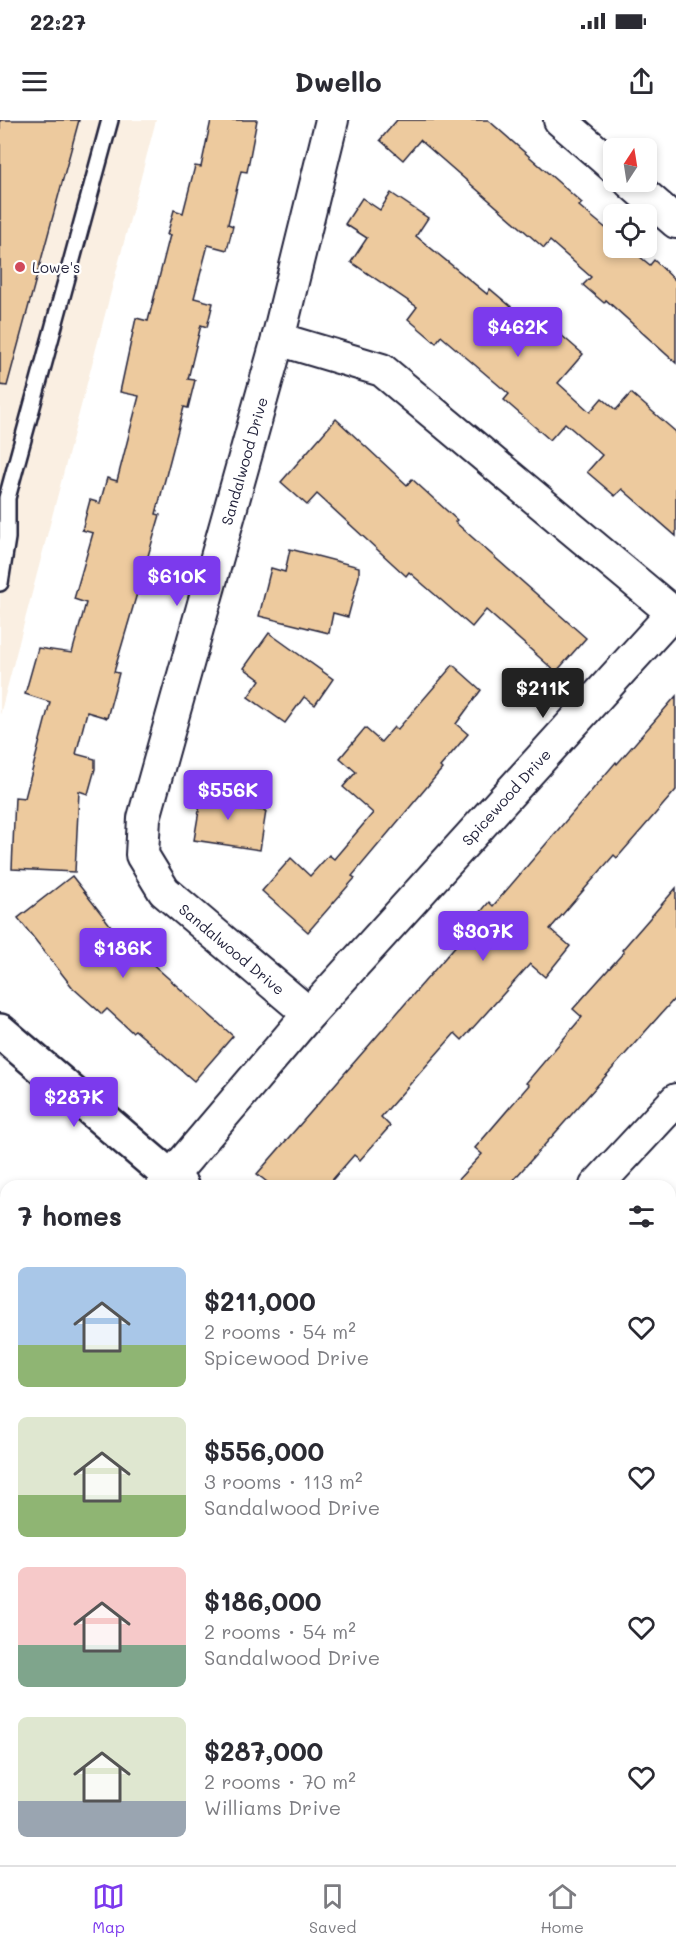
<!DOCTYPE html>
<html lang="en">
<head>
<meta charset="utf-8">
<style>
  :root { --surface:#fff; --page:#f7f7f7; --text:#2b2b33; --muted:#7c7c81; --line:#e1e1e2; --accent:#7c3aed }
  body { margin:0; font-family:Mali,sans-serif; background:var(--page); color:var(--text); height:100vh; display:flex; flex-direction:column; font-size:22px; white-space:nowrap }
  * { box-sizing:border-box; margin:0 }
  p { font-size:20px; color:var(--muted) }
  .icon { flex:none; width:33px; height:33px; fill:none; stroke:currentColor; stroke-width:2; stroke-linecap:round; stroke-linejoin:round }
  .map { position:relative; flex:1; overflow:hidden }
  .sheet { position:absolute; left:0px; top:1060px; width:676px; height:686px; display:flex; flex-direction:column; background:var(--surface); border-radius:18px 18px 0 0; box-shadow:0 3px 9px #0003 }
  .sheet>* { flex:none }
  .needle { width:39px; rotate:12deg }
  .controls { position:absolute; left:603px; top:18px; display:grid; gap:12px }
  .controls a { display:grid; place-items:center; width:54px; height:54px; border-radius:9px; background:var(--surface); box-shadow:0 3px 9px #0003; font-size:30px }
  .price { position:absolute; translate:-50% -51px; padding:0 14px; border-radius:6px; background:var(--accent); color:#fff; font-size:20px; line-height:39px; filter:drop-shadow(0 2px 3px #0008) }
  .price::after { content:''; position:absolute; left:50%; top:36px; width:18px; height:14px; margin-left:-9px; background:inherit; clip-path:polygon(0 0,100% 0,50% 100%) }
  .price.active { background:#222; color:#fff }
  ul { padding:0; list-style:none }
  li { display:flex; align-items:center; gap:18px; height:150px; padding:0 18px }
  li span { display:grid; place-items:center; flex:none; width:168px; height:120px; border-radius:9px; color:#555 }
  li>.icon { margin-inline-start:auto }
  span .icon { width:72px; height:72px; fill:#fffc; stroke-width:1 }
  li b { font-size:26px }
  h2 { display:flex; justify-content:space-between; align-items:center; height:72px; padding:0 18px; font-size:26px }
  .status { display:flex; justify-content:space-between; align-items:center; height:42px; padding:0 30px; background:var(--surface); direction:ltr }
  .status svg { height:16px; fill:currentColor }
  header { display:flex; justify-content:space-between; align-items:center; height:78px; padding:0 18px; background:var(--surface); font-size:27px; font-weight:700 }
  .tabs { display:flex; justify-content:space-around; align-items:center; height:84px; border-top:2px solid var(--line); background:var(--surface); font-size:16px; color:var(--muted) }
  .tabs a { display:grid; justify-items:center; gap:3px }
  .tabs .active { color:var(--accent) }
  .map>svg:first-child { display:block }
  .built { fill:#faefe2 }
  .green { fill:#acd795; stroke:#677c68; stroke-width:1.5 }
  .building { fill:#edca9e; stroke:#22223b; stroke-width:1.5 }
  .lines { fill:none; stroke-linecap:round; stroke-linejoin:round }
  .service-casing { stroke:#22223b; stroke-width:20 }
  .minor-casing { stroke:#22223b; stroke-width:36 }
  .tertiary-casing { stroke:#22223b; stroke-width:38 }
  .service { stroke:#fff; stroke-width:15 }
  .minor { stroke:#fff; stroke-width:32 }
  .tertiary { stroke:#fff; stroke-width:33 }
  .poi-dot { fill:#d1495b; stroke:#fff; stroke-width:2 }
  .labels { text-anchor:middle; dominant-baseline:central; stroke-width:4.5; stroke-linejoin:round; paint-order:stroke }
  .poi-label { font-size:15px; fill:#22223b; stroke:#fff; text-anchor:start }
  .street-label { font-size:15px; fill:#22223b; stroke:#fff }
</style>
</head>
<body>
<div class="status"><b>22:27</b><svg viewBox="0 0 49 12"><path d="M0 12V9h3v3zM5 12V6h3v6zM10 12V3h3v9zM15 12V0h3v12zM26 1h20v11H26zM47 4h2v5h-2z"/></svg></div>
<header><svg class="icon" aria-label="menu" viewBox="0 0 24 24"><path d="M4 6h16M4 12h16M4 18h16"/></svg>Dwello<svg class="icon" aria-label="share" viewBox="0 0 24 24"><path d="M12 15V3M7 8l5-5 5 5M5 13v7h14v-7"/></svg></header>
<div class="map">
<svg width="676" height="1745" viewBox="0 0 676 1745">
  <rect width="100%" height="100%" fill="#fff"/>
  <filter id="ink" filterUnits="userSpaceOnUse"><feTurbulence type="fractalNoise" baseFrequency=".0167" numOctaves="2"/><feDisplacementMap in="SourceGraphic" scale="12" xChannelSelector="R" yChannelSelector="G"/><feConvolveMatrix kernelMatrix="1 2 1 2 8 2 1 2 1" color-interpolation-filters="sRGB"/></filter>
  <g filter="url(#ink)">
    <!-- built -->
    <polygon class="built" points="0,0 156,0 0,595"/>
    <!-- green -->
    <polygon class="green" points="671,1582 676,1587 676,1745 555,1745 557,1740 670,1740"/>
    <!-- building -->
    <g class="building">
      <polygon points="0,0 79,0 7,266 0,265"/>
      <polygon points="211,0 257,0 247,52 241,51 228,104 233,106 227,130 208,125 194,178 213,183 207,207 201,205 188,259 195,260 188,288 184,287 156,394 160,395 114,552 119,553 107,598 87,592 76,634 95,639 95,649 88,674 79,671 75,752 12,749 15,677 25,678 50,582 25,574 38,528 72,533 86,483 74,479 93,413 82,410 90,380 100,383 107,358 117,361 139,276 120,272 136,198 148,201 170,115 167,115 174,90 183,93 195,46 201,47"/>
      <polygon points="397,0 488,0 582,83 579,86 614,115 614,128 629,128 650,145 654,140 676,161 676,243 606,180 604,183 583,165 591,157 550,121 544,128 420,20 403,40 380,20"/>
      <polygon points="391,73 428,98 416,116 487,174 490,169 553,222 560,214 583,234 558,263 590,292 602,278 616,290 631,273 676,312 676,416 622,369 615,376 587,352 602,335 565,303 550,320 504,280 509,274 441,216 436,223 408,199 417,187 351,142 367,118 345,104 362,78 380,90"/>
      <polygon points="336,299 407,365 412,359 457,400 455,402 586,518 556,552 486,490 472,507 409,452 406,456 317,374 307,385 281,362"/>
      <polygon points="290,429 359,447 359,456 348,497 333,493 329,513 259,496 271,448 285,452"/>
      <polygon points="269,513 333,559 315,585 304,577 285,603 248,577 260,560 244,548"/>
      <polygon points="453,545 481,570 456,604 468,614 440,647 442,649 352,756 355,758 308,812 262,771 291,738 310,756 329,735 334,739 373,693 343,667 356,652 340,638 365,608 381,622 394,607 397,610"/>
      <polygon points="676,576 676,670 617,738 614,735 550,809 570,826 545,857 530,844 462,920 455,913 381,997 390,1006 360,1040 354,1035 327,1066 272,1066 257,1054 465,815 463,813 489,782 493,786 616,642 617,644"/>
      <polygon points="203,667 239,676 237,687 266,691 260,730 194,720"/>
      <polygon points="72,756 135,837 139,832 233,916 194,961 135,910 132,912 107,889 102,894 73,868 18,798"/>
      <polygon points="676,768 676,877 508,1066 452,1066 482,1034 475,1028 529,965 526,963 582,897 573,889 624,832 622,830"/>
    </g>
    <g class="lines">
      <!-- service casing -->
      <g class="service-casing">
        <polyline id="service" points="0,463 7,418 7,378 110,0"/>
      </g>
      <!-- minor casing -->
      <g class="minor-casing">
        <g id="minor">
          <polyline points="560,0 614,47"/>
          <polyline points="630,62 676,102"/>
          <polyline points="309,894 164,771 142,735 144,698 278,219 332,0"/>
          <polyline points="163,1066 309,894 673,493 382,250 278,219"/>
          <polyline points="596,1066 676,980"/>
          <polyline points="0,1229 6,1234"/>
          <polyline points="670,1469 676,1463"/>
          <polyline points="0,1665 6,1670"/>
          <polyline points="86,1740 92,1745"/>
          <polyline points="522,1745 525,1740"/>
        </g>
      </g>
      <!-- tertiary casing -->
      <g class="tertiary-casing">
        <g id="tertiary">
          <polyline points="0,911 181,1066"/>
          <polyline points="670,1495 676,1500"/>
        </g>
      </g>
      <!-- service -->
      <use href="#service" class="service"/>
      <!-- minor -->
      <use href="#minor" class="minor"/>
      <!-- tertiary -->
      <use href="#tertiary" class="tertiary"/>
    </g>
  </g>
  <!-- markers -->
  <circle class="poi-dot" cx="20" cy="147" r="6"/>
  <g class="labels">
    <!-- poi labels -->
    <g class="poi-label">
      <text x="32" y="147">Lowe's</text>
    </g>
    <!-- street labels -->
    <g class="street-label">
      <text transform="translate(244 341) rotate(-74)">Sandalwood Drive</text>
      <text transform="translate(506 677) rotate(-48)">Spicewood Drive</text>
      <text transform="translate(232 829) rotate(40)">Sandalwood Drive</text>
    </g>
  </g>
</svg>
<div class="controls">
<a><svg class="needle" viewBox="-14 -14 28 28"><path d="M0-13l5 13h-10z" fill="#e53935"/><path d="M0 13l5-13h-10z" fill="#7c7c81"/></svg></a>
<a><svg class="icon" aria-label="locate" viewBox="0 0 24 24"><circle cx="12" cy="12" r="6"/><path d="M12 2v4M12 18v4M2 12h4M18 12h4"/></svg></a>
</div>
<b class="price" style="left:518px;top:238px">$462K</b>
<b class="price" style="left:177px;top:487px">$610K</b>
<b class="price active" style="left:543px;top:599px">$211K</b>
<b class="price" style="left:228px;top:701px">$556K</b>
<b class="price" style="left:483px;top:842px">$307K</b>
<b class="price" style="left:123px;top:859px">$186K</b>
<b class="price" style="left:74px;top:1008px">$287K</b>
<section class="sheet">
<h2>7 homes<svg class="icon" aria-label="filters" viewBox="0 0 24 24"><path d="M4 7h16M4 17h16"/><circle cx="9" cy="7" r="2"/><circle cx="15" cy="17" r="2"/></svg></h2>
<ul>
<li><span style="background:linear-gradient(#a9c7e8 65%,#8fb573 0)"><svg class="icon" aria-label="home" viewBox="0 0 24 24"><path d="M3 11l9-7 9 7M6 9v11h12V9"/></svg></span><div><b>$211,000</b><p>2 rooms · 54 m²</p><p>Spicewood Drive</p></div><svg class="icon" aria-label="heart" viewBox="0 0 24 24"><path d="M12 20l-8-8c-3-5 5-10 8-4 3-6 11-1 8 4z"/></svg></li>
<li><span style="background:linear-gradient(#dfe7d0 65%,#8fb573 0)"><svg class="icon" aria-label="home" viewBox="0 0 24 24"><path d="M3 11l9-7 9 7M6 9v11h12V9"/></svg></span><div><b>$556,000</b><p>3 rooms · 113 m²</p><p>Sandalwood Drive</p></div><svg class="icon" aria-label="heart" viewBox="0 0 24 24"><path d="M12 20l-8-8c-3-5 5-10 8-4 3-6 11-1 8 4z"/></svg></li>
<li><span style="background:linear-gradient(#f6c9c9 65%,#7fa58c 0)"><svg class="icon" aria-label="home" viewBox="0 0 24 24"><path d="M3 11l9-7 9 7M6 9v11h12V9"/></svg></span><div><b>$186,000</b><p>2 rooms · 54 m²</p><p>Sandalwood Drive</p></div><svg class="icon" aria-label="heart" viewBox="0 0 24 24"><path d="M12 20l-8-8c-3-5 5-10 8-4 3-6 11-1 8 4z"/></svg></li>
<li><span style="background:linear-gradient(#dfe7d0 70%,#9aa5b1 0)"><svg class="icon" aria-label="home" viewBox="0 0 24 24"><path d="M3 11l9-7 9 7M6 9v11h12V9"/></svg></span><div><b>$287,000</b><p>2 rooms · 70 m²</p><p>Williams Drive</p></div><svg class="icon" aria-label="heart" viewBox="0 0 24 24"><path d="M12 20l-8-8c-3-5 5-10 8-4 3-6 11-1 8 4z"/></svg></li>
</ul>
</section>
</div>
<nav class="tabs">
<a class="active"><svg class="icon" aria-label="map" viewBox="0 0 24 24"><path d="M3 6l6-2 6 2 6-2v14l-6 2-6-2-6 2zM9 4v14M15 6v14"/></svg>Map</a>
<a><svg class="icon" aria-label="saved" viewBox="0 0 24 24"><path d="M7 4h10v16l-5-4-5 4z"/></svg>Saved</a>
<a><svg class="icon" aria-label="home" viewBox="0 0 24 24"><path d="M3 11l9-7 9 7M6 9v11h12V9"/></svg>Home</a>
</nav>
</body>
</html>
